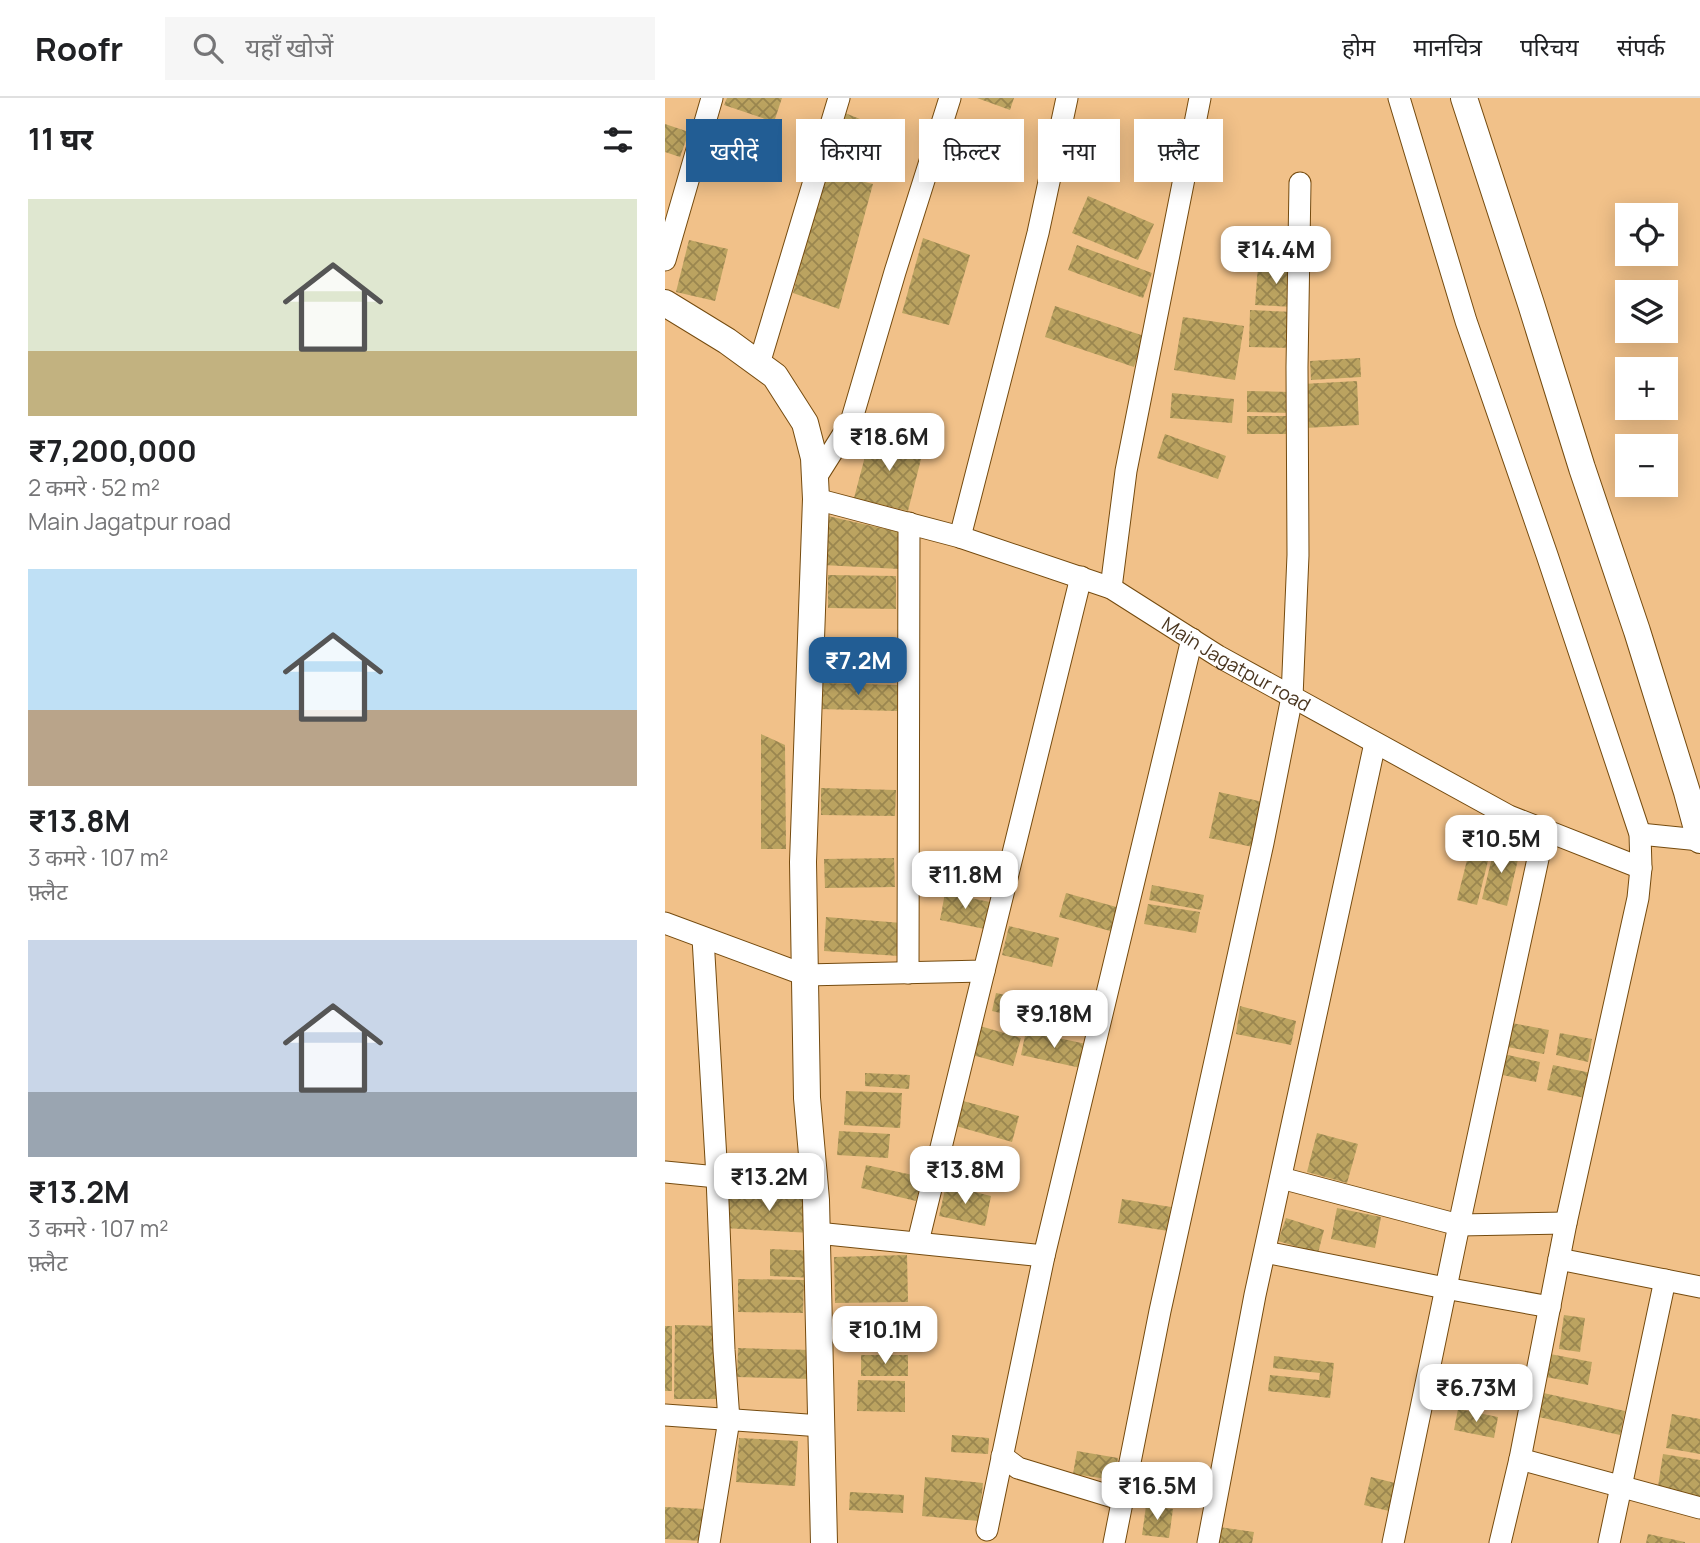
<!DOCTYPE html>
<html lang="hi">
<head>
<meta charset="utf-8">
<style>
  :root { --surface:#fff; --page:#f6f6f6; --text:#202124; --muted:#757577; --line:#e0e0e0; --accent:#225d94 }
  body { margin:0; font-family:Manrope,"Noto Sans Devanagari",sans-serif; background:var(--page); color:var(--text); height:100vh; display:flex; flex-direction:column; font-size:26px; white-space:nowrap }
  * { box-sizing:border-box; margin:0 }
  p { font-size:23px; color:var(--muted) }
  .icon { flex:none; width:38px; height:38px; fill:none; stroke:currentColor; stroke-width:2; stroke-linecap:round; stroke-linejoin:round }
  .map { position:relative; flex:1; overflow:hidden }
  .sheet { display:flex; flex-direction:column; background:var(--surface); width:665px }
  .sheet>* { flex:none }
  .hud { position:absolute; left:21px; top:21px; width:665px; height:63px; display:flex; gap:14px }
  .controls { position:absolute; left:950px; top:105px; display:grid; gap:14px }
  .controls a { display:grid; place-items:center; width:63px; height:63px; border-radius:0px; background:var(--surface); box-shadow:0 4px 18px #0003; font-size:35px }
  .price { position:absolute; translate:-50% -60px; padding:0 16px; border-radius:14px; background:#fff; color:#222; font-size:23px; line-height:46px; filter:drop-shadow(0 2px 4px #0008) }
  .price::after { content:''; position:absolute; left:50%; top:42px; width:21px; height:16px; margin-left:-10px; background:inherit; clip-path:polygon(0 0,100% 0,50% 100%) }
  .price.selected { background:var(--accent); color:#fff }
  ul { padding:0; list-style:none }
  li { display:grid; align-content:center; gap:14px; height:371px; padding:0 28px }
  li span { display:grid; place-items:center; height:217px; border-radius:0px; color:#555 }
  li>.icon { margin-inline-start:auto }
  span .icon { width:126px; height:126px; fill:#fffc; stroke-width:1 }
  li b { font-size:30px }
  h2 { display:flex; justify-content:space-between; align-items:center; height:84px; padding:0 28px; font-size:30px }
  .pill { padding:0 24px; border-radius:0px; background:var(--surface); box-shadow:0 4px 18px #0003; font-size:24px; line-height:63px }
  .pill.selected { background:var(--accent); color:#fff }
  header { display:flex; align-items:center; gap:42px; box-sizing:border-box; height:98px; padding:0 35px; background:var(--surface); border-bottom:2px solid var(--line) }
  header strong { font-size:33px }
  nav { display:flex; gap:38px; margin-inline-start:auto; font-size:24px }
  .search { width:490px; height:63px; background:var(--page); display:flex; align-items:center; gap:18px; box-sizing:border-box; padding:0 24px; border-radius:0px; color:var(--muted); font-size:26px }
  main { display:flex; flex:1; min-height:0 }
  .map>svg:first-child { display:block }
  .building { fill:url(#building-cross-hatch) }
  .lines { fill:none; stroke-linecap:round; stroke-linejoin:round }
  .minor-casing { stroke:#754b0f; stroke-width:23 }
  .tertiary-casing { stroke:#754b0f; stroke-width:28 }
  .minor { stroke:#fff; stroke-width:21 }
  .tertiary { stroke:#fff; stroke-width:26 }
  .labels { text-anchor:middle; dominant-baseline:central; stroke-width:5; stroke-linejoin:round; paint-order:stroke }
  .street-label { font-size:19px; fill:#49351f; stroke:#fce8d2 }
</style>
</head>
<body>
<header>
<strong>Roofr</strong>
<div class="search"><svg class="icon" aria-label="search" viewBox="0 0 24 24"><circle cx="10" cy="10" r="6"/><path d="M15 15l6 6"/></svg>यहाँ खोजें</div>
<nav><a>होम</a><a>मानचित्र</a><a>परिचय</a><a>संपर्क</a></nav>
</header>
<main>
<section class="sheet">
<h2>11 घर<svg class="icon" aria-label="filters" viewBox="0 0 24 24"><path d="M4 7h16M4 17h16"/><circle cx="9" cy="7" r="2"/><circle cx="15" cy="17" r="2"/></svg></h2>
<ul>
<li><span style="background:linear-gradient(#dfe7d0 70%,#c2b280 0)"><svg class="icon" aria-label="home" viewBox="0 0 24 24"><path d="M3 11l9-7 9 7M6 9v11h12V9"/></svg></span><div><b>₹7,200,000</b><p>2 कमरे · 52 m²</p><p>Main Jagatpur road</p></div></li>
<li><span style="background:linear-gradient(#bfe0f5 65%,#b9a48a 0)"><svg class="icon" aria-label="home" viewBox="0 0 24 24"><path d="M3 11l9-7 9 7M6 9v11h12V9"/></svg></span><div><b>₹13.8M</b><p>3 कमरे · 107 m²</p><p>फ़्लैट</p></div></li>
<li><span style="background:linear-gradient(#c9d6e8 70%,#9aa5b1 0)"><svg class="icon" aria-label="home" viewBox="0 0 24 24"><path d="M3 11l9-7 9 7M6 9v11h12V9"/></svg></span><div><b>₹13.2M</b><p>3 कमरे · 107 m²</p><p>फ़्लैट</p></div></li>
</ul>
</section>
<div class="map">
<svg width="1035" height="1445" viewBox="0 0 1035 1445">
  <defs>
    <pattern id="building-cross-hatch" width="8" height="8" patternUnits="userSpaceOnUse" patternTransform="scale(1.75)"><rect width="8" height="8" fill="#bba360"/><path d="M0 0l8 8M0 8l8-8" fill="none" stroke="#9a864f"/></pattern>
  </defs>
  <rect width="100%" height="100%" fill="#f1c189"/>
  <!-- building -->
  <g class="building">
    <polygon points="62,0 117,0 109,24 59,7"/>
    <polygon points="312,0 349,0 345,12"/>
    <polygon points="180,15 225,33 212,64 167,46"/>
    <polygon points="0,26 24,34 15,59 0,54"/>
    <polygon points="160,74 208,86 174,211 128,195"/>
    <polygon points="423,98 489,126 473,162 407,135"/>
    <polygon points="591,129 628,131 627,162 590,161"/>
    <polygon points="258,140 305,157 284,227 237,215"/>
    <polygon points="24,142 63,151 50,203 11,194"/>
    <polygon points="412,147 487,175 478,200 403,172"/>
    <polygon points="593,167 631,169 629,209 590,207"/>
    <polygon points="390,208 479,238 469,269 380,239"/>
    <polygon points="585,212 630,214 629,250 584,249"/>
    <polygon points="518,219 579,228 570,282 509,272"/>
    <polygon points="695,260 696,279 646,282 645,263"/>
    <polygon points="692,283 694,327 640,330 638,286"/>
    <polygon points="582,293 626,294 626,315 582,314"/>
    <polygon points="507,295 569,301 567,325 505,320"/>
    <rect x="582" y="318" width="46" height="18"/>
    <polygon points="206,336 259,349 243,413 189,400"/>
    <polygon points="500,336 561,358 553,381 492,360"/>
    <polygon points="154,416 238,435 235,471 157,467"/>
    <polygon points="163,477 231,478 231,511 163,510"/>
    <polygon points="154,540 235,544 234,575 153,571"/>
    <polygon points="153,585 234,587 232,613 153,611"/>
    <polygon points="96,636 120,647 121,751 96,751"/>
    <polygon points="156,690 231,692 230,718 156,717"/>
    <polygon points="554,694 598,704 588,749 544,740"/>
    <polygon points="807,742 827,747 812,807 792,802"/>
    <polygon points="830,747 855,753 842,808 817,801"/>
    <polygon points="229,760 230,789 160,790 159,761"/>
    <polygon points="487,787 539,797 536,812 484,802"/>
    <polygon points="280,795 325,804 320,831 275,822"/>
    <polygon points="401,795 455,810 449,834 394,819"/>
    <polygon points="483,806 535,814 531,835 479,826"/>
    <polygon points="161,819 237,825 234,858 159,853"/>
    <polygon points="344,828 394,840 387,869 337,857"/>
    <polygon points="331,895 378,905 373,924 327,913"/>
    <polygon points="575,908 631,923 626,947 571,936"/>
    <polygon points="847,925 884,932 879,956 842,949"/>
    <polygon points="315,928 356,940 348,968 307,957"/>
    <polygon points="361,933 421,946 416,970 356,957"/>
    <polygon points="895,935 927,941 923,964 891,957"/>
    <polygon points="838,956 875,964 871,984 833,976"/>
    <polygon points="888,967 926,975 920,1000 882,992"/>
    <polygon points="200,975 245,977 244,991 200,988"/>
    <polygon points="181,993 237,995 235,1030 179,1027"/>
    <polygon points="298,1003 354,1018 347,1044 291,1028"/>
    <polygon points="174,1033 225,1036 223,1060 172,1057"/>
    <polygon points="652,1035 693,1046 682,1085 642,1074"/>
    <polygon points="201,1067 257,1079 251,1103 196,1090"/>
    <polygon points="281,1087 326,1098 320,1128 274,1118"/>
    <polygon points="61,1096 148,1101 146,1135 59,1130"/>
    <polygon points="457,1101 506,1109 503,1133 453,1125"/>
    <polygon points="672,1110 716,1119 710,1150 666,1141"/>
    <polygon points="621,1120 659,1132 653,1155 613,1143"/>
    <polygon points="105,1151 150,1153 149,1180 105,1178"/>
    <polygon points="242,1157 243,1204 170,1205 169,1159"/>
    <polygon points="73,1181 139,1182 138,1215 73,1214"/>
    <polygon points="899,1217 920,1220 915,1254 894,1251"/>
    <polygon points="10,1227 55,1228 54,1301 9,1301"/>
    <rect x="0" y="1228" width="7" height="65"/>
    <polygon points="202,1237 254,1240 254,1254 202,1252"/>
    <polygon points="73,1250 148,1252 147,1281 72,1279"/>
    <polygon points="885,1256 927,1264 923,1287 881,1279"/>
    <rect x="196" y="1257" width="47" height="21"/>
    <polygon points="609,1258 669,1265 665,1300 603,1293 605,1277 654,1282 655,1275 608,1270"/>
    <polygon points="193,1282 240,1283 240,1314 192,1313"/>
    <polygon points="874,1294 960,1313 955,1337 869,1318"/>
    <polygon points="793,1311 833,1319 829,1340 789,1332"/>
    <polygon points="1007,1316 1035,1321 1035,1356 1001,1350"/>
    <polygon points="287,1337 324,1340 323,1356 286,1354"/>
    <polygon points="74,1340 133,1343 130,1388 71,1384"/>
    <polygon points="412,1353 453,1360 449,1382 408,1376"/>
    <polygon points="998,1356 1035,1362 1035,1401 992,1395"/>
    <polygon points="260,1379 318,1385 314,1423 257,1418"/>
    <polygon points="706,1379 734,1386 728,1414 699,1407"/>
    <polygon points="185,1394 239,1397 238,1415 184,1412"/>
    <polygon points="481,1408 508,1411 504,1440 477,1437"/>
    <polygon points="0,1409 40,1411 38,1443 0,1441"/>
    <polygon points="554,1429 589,1434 587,1445 552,1445"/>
    <polygon points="983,1436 1020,1444 1020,1445 981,1445"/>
  </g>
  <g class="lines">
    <!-- minor casing -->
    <g class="minor-casing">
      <g id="minor">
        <polyline points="734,0 801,223 882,457 975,736 976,770 973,800 901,1125 855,1361 835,1445"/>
        <polyline points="0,162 47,0"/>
        <polyline points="94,266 174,0"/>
        <polyline points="150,381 186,324 230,174 285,0"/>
        <path id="s1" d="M151,401L295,439L446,490L553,558L844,718L976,770"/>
        <polyline points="295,439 373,135 402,0"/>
        <polyline points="446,490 461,373 535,0"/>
        <polyline points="975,736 1035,742"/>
        <polyline points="0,825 140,877 319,873 416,479"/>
        <polyline points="38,840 52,1079 59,1252 64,1322 44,1445"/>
        <polyline points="243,875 244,425"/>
        <polyline points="0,1074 52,1079 150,1084"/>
        <polyline points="616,1080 794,1127 901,1125"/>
        <polyline points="152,1135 379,1158"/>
        <polyline points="253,1144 319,873"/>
        <polyline points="600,1154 780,1190 885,1209"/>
        <polyline points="894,1161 1035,1189"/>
        <polyline points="0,1317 156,1328"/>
        <polyline points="337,1358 353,1370 458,1402"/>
        <polyline points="855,1361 1035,1410"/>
        <polyline points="322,1432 379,1158 527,541"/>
        <polyline points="449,1445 495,1213 598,745 627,599 633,457 632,269 635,85"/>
        <polyline points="543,1445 590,1197 710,645"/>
        <polyline points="728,1445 794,1127 879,733"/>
        <polyline points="944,1445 1000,1182"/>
      </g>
    </g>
    <!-- tertiary casing -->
    <g class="tertiary-casing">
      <g id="tertiary">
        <polyline points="799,0 866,206 917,370 972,533 1022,694 1035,742"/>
        <polyline points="0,205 62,243 110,278 140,325 149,360 151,401 138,764 142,1000 151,1102 159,1445"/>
      </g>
    </g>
    <!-- minor -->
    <use href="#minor" class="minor"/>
    <!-- tertiary -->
    <use href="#tertiary" class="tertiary"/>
  </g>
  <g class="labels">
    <!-- street labels -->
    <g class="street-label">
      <text stroke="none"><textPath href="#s1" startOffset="455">Main Jagatpur road</textPath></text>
    </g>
  </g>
</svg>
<div class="controls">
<a><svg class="icon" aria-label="locate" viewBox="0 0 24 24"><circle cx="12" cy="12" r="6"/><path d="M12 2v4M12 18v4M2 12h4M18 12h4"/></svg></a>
<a><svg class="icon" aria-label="layers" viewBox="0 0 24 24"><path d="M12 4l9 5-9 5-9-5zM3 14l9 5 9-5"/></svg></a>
<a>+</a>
<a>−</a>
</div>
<b class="price" style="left:611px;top:188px">₹14.4M</b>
<b class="price" style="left:224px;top:375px">₹18.6M</b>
<b class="price selected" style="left:193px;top:599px">₹7.2M</b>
<b class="price" style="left:836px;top:777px">₹10.5M</b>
<b class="price" style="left:300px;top:813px">₹11.8M</b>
<b class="price" style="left:389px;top:952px">₹9.18M</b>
<b class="price" style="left:300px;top:1108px">₹13.8M</b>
<b class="price" style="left:104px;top:1115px">₹13.2M</b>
<b class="price" style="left:220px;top:1268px">₹10.1M</b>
<b class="price" style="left:811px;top:1326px">₹6.73M</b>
<b class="price" style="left:492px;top:1424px">₹16.5M</b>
<div class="hud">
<a class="pill selected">खरीदें</a>
<a class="pill">किराया</a>
<a class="pill">फ़िल्टर</a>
<a class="pill">नया</a>
<a class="pill">फ़्लैट</a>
</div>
</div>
</main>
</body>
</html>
